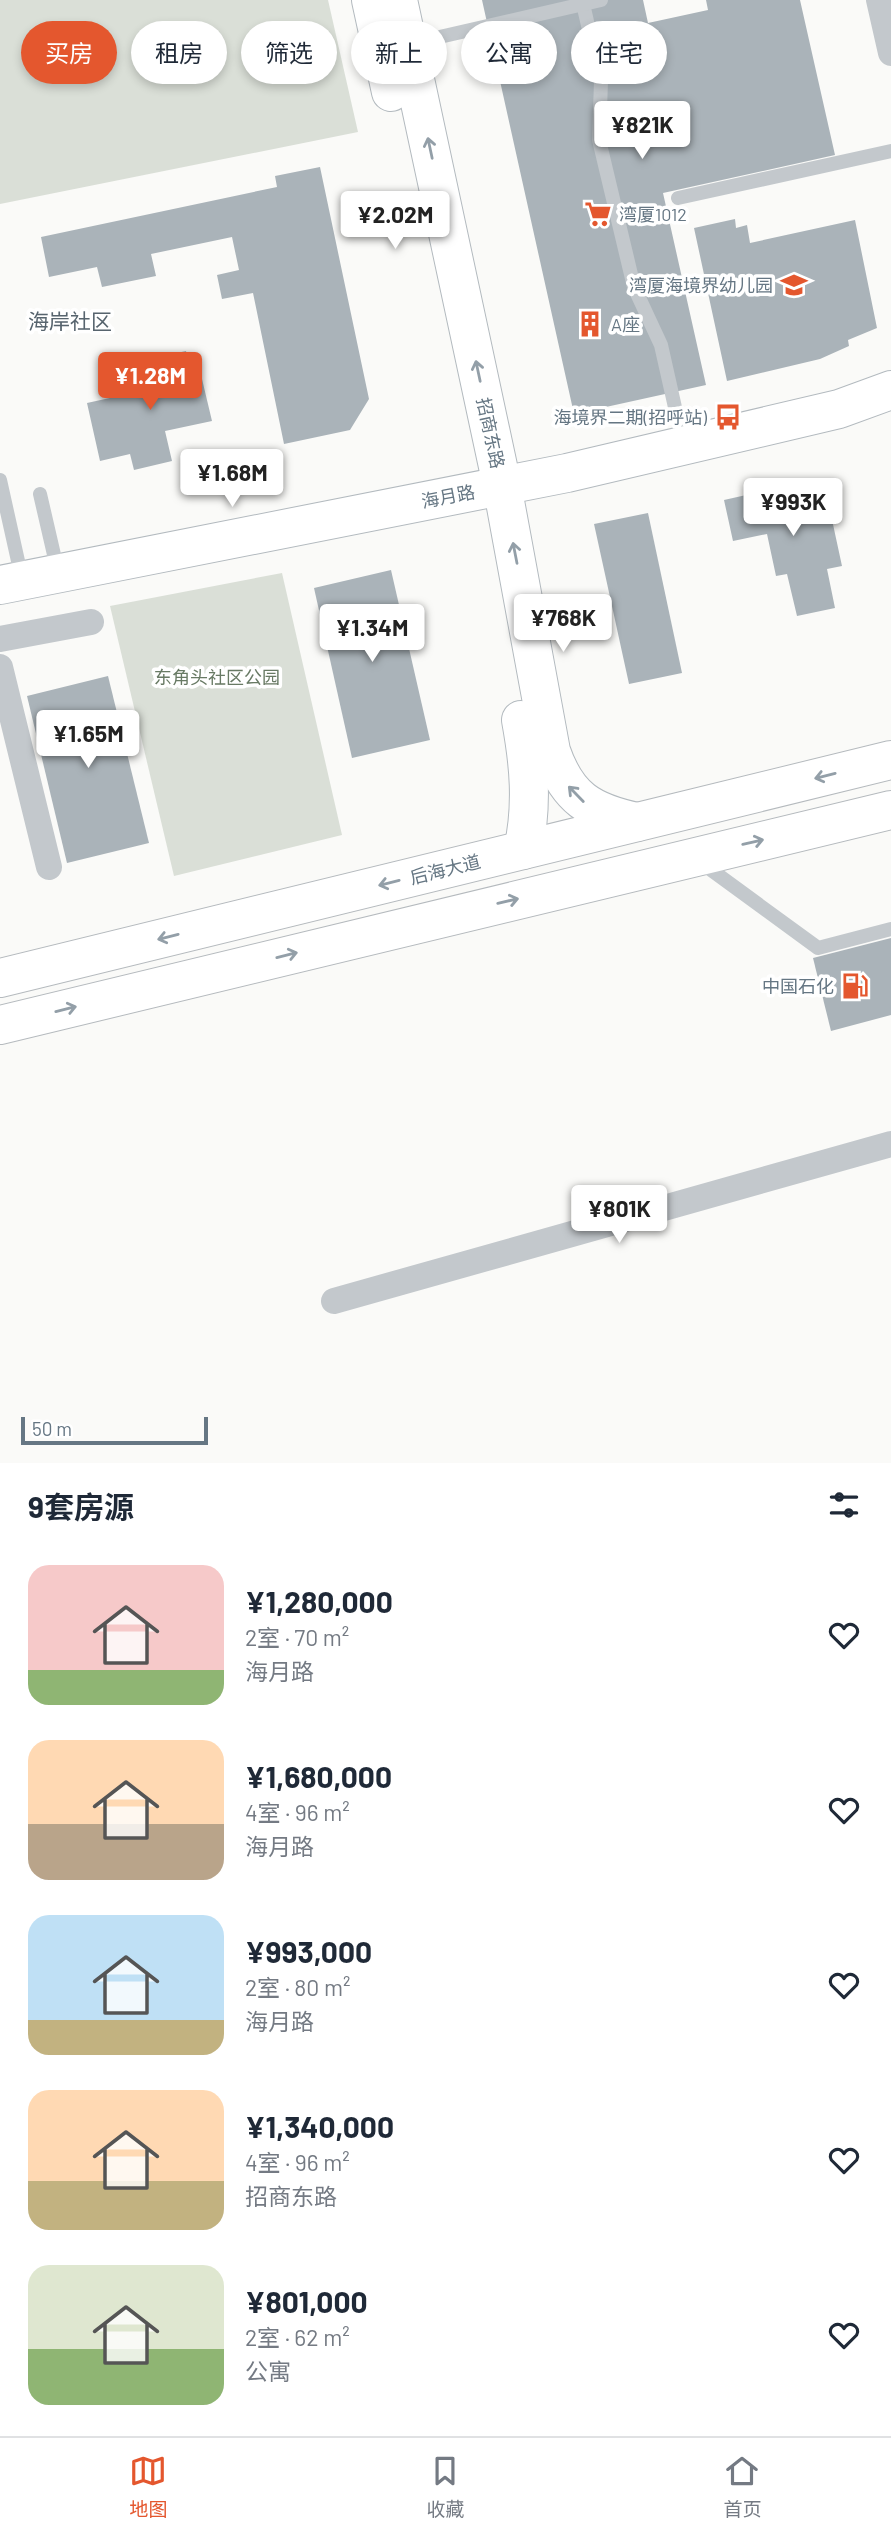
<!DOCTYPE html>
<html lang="zh">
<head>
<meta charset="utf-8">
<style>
  :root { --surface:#fff; --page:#f6f6f7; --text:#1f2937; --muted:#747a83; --line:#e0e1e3; --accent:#e4572e }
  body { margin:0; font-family:Barlow,"Noto Sans SC",sans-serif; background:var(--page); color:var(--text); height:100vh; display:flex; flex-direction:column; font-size:26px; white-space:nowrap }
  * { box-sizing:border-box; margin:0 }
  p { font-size:23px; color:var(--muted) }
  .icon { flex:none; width:38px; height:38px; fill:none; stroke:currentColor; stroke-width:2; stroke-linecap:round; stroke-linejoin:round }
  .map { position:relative; height:1463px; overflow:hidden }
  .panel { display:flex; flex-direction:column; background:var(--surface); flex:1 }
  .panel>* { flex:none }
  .banner { position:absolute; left:21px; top:21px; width:850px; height:63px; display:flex; gap:14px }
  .scale { position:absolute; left:21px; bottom:18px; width:187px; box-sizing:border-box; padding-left:7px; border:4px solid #657683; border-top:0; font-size:19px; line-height:24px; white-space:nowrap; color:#657683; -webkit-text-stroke:5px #fff; paint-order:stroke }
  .price { position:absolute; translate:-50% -60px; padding:0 16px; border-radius:7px; background:#fff; color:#222; font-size:23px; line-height:46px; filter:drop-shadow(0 2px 4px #0008) }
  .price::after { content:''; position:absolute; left:50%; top:42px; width:21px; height:16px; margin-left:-10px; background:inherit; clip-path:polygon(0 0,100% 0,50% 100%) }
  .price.current { background:var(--accent); color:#fff }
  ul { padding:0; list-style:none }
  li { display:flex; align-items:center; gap:21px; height:175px; padding:0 28px }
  li span { display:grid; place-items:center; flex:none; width:196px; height:140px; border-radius:21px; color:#555 }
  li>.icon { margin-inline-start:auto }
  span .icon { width:84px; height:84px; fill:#fffc; stroke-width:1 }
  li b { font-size:30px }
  h2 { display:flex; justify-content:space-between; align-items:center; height:84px; padding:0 28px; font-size:30px }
  .tag { padding:0 24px; border-radius:32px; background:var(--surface); box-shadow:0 4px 10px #0003; font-size:24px; line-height:63px }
  .tag.current { background:var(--accent); color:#fff }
  .tabs { display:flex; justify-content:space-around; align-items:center; height:98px; border-top:2px solid var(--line); background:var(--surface); font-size:19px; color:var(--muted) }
  .tabs a { display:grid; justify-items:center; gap:4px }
  .tabs .current { color:var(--accent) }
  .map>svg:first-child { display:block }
  .green { fill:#dadfd7 }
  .building { fill:#aab3b9 }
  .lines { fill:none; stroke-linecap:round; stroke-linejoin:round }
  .secondary-casing { stroke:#b3babf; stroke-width:40 }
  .primary-casing { stroke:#b5babe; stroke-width:40 }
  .lane { stroke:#c3c8cc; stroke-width:14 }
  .street { stroke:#c3c8cc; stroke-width:26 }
  .secondary { stroke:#fff; stroke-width:38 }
  .primary { stroke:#fff; stroke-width:38 }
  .oneway { stroke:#939fa8 }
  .labels { text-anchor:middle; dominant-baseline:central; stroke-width:7; stroke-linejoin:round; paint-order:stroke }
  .poi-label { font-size:18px; fill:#657683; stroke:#fff; text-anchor:end }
  .street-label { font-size:18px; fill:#657683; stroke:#fff }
  .park-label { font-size:18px; fill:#687a64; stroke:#fff }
  .quarter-label { font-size:21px; fill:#57646e; stroke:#fff }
</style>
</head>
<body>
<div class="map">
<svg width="891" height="1463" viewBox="0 0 891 1463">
  <rect width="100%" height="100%" fill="#fafaf8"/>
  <!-- green -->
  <g class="green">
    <polygon points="0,0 328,0 358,132 0,204"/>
    <polygon points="282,573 342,835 174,876 110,606"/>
  </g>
  <!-- building -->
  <g class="building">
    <polygon points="482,0 643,0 648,23 708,10 706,0 800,0 835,155 663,193 706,385 574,414"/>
    <polygon points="320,167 369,399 350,430 284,444 253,293 222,299 217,275 239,270 232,237 151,254 156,276 102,287 97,267 49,277 41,237 277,187 275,176"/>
    <polygon points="735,219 736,228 747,225 750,243 855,220 877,328 848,340 849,346 820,359 727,381 694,228"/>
    <polygon points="186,351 193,381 202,379 212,421 165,431 172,461 134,470 130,454 100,461 87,403 137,392 130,363"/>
    <polygon points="823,478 842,566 827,569 835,608 797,616 787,574 776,576 767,534 733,541 724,500"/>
    <polygon points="648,513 682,673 629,684 594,524"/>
    <polygon points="391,570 430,740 352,758 314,588"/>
    <polygon points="108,676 149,843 67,863 27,696"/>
    <polygon points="891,938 891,1015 831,1031 813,958"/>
  </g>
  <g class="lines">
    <!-- secondary casing -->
    <g class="secondary-casing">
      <g id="secondary">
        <polyline points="371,0 391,92"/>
        <path d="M398,0L502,485L551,751C567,798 590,812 637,822"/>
        <polyline points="0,585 567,473 839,409 891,390"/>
        <path d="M521,720C529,764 533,805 523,850"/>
      </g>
    </g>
    <!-- primary casing -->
    <g class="primary-casing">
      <g id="primary">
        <polyline points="0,978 891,760"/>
        <polyline points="0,1025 891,810"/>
      </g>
    </g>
    <!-- lane -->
    <g class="lane">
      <polyline points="583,4 601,81 599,140 634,287 661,345 683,443"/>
      <polyline points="409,44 601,0"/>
      <polyline points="678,198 891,151"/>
      <polyline points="0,480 22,579"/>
      <polyline points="40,494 58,572"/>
      <polyline points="699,861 818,948 891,929"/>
    </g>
    <!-- street -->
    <g class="street">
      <polyline points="879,0 891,53"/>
      <polyline points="0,639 91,622"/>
      <polyline points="0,667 49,867"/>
      <polyline points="334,1301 891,1144"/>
    </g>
    <!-- secondary -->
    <use href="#secondary" class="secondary"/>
    <!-- primary -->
    <use href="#primary" class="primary"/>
  </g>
  <!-- one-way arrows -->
  <defs><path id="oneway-shaft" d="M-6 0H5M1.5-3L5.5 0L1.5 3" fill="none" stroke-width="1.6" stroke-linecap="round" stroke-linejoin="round" transform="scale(1.75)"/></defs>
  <g class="oneway">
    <use href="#oneway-shaft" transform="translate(430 148) rotate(-102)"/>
    <use href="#oneway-shaft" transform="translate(478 371) rotate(-102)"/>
    <use href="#oneway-shaft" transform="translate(515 553) rotate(-101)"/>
    <use href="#oneway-shaft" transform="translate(825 776) rotate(166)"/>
    <use href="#oneway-shaft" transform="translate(576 794) rotate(-134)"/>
    <use href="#oneway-shaft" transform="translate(753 842) rotate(-13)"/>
    <use href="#oneway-shaft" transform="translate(389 883) rotate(166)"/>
    <use href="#oneway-shaft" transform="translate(508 901) rotate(-13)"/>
    <use href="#oneway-shaft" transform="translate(168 937) rotate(166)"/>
    <use href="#oneway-shaft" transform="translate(287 955) rotate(-14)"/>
    <use href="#oneway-shaft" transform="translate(66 1009) rotate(-14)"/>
  </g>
  <!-- icons -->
  <defs>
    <g id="supermarket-bare" transform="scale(2.1)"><path d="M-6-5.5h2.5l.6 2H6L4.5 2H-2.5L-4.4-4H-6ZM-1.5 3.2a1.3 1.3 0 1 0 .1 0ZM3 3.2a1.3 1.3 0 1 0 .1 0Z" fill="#e4572e" stroke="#fff" stroke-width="2.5" paint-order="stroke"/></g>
    <g id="school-bare" transform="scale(2.1)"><path d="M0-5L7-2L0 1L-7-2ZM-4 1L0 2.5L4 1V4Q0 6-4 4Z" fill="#e4572e" stroke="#fff" stroke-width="2.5" paint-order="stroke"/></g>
    <g id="building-bare" transform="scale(2.1)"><path d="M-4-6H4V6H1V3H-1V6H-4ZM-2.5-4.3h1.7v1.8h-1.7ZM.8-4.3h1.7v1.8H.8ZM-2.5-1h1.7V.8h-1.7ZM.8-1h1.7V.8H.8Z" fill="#e4572e" stroke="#fff" stroke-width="2.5" paint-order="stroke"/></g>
    <g id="bus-bare" transform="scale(2.1)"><path d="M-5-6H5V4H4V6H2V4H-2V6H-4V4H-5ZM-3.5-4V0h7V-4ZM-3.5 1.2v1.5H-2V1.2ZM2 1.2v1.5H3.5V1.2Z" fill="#e4572e" stroke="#fff" stroke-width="2.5" paint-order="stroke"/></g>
    <g id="fuel-bare" transform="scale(2.1)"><path d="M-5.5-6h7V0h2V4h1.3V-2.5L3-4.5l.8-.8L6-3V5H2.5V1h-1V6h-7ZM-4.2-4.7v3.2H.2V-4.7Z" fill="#e4572e" stroke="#fff" stroke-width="2.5" paint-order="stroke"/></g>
  </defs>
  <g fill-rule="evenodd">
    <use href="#supermarket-bare" x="598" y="214"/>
    <use href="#school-bare" x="794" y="285"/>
    <use href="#building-bare" x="590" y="324"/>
    <use href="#bus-bare" x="728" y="417"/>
    <use href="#fuel-bare" x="855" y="986"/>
  </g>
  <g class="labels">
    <!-- poi labels -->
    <g class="poi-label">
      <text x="619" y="214" text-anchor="start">湾厦1012</text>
      <text x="773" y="285">湾厦海境界幼儿园</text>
      <text x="611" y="324" text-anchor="start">A座</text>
      <text x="707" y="417">海境界二期(招呼站)</text>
      <text x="834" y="986">中国石化</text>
    </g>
    <!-- street labels -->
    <g class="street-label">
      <text transform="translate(491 433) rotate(78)">招商东路</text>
      <text transform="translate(448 496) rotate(-11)">海月路</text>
      <text transform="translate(445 869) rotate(-14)">后海大道</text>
    </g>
    <!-- park labels -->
    <g class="park-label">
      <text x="217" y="677">东角头社区公园</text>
    </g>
    <!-- quarter labels -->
    <g class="quarter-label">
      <text x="70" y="320">海岸社区</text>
    </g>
  </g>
</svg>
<div class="scale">50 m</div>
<b class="price" style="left:642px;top:161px">¥821K</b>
<b class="price" style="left:395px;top:251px">¥2.02M</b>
<b class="price current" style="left:150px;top:412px">¥1.28M</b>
<b class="price" style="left:232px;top:509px">¥1.68M</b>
<b class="price" style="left:793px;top:538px">¥993K</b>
<b class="price" style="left:563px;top:654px">¥768K</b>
<b class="price" style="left:372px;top:664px">¥1.34M</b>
<b class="price" style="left:88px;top:770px">¥1.65M</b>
<b class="price" style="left:619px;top:1245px">¥801K</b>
<div class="banner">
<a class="tag current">买房</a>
<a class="tag">租房</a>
<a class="tag">筛选</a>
<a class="tag">新上</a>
<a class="tag">公寓</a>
<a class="tag">住宅</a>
</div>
</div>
<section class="panel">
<h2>9套房源<svg class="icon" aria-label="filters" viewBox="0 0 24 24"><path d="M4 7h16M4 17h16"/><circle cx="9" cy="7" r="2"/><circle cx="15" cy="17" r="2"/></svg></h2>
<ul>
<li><span style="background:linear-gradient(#f6c9c9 75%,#8fb573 0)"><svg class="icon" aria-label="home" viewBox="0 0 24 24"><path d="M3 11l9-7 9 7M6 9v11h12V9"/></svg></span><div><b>¥1,280,000</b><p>2室 · 70 m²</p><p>海月路</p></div><svg class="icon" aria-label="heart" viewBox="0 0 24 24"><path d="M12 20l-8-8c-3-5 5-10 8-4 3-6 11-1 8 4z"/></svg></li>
<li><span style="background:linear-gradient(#ffd9b3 60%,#b9a48a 0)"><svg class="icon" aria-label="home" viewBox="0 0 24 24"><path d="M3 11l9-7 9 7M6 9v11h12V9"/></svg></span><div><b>¥1,680,000</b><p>4室 · 96 m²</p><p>海月路</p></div><svg class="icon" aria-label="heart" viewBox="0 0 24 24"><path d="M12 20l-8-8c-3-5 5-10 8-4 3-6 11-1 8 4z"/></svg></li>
<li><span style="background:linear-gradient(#bfe0f5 75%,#c2b280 0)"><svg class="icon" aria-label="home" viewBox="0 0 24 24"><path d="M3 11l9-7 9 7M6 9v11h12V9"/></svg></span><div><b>¥993,000</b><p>2室 · 80 m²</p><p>海月路</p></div><svg class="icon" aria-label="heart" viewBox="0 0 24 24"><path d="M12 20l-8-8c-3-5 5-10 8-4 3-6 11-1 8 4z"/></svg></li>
<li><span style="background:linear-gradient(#ffd9b3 65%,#c2b280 0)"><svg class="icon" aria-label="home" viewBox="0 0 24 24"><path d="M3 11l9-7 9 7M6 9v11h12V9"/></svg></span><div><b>¥1,340,000</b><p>4室 · 96 m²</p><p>招商东路</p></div><svg class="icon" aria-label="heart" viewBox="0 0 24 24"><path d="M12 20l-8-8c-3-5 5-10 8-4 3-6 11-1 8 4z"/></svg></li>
<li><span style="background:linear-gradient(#dfe7d0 60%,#8fb573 0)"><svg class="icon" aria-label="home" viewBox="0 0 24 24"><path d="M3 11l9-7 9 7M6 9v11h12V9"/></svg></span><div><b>¥801,000</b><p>2室 · 62 m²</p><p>公寓</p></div><svg class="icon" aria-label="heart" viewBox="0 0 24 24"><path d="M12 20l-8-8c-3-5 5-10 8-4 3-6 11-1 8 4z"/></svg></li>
</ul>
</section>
<nav class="tabs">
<a class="current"><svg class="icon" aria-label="map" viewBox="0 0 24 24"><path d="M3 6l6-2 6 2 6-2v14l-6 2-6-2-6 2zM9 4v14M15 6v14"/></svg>地图</a>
<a><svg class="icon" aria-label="saved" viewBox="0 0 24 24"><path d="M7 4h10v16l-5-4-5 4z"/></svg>收藏</a>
<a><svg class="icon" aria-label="home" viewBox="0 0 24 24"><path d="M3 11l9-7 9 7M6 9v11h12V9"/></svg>首页</a>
</nav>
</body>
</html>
